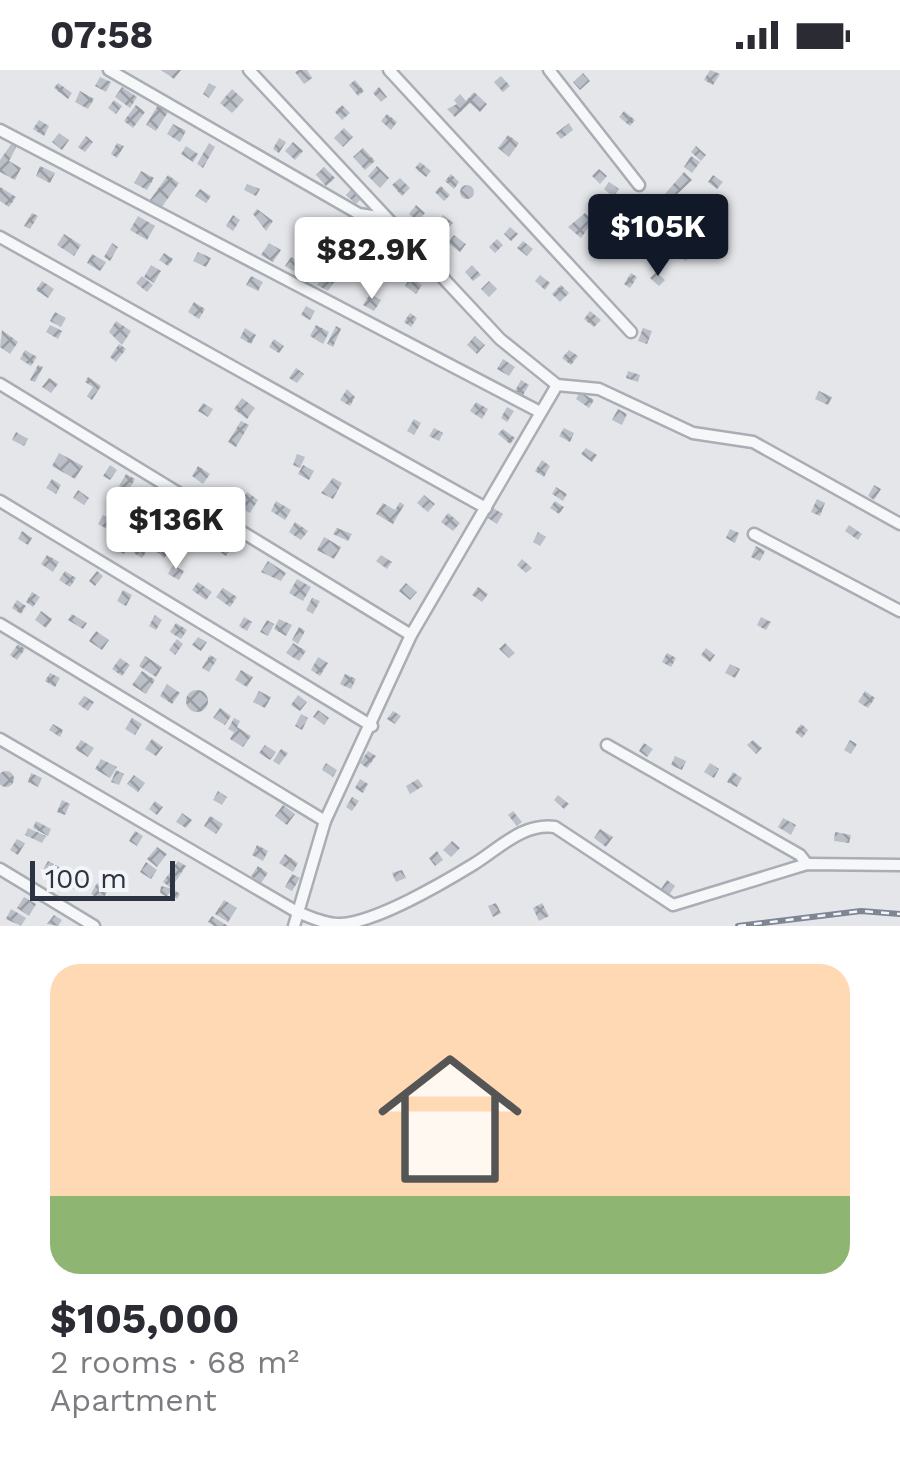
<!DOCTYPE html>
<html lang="en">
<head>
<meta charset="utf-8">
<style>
  :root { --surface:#fff; --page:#f2f2f3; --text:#2b2b33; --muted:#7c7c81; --line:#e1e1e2; --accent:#111827 }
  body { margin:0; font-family:"Work Sans",sans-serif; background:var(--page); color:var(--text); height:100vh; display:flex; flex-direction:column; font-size:38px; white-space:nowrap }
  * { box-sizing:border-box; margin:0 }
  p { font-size:32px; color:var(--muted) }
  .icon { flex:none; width:55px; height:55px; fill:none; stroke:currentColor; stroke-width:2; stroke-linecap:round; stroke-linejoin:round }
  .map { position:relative; height:856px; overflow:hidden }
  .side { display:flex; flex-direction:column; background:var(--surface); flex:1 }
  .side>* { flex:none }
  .scale { position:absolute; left:30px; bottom:25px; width:145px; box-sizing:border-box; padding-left:10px; border:5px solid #2c3342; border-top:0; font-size:28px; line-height:35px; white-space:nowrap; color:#2c3342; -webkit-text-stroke:8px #f3f5f8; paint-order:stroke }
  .price { position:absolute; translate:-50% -85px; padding:0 22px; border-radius:10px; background:#fff; color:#222; font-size:32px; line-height:65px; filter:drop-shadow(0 2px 5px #0008) }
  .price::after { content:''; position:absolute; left:50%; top:60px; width:30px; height:22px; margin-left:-15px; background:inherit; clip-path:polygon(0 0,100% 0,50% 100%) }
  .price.on { background:var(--accent); color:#fff }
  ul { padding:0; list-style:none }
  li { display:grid; align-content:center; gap:20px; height:530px; padding:0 50px }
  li+li { border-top:2px solid var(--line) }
  li span { display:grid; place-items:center; height:310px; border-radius:30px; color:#555 }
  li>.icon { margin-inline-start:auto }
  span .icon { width:180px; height:180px; fill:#fffc; stroke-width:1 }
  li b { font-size:42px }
  .status { display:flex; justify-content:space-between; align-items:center; height:70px; padding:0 50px; background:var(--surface); direction:ltr }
  .status svg { height:28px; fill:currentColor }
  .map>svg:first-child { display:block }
  .building { fill:url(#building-cross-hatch) }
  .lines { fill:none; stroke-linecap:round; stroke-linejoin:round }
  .street-casing { stroke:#a9adb4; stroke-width:15 }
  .street { stroke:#f6f7f9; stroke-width:10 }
  .rail-casing { stroke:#7e8593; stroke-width:6 }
  .rail { stroke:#f3f5f8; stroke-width:2.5; stroke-dasharray:8; stroke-linecap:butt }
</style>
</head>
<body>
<div class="status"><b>07:58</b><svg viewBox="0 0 49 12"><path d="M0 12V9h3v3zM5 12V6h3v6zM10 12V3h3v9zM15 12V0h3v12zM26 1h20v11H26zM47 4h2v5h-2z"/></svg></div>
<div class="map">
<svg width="900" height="856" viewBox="0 0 900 856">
  <defs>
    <pattern id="building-cross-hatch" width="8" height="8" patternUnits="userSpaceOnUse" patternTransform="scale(2.5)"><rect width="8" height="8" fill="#bbbfc7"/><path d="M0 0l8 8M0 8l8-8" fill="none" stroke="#989ca3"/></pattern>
  </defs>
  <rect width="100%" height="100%" fill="#e4e6ea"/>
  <!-- building -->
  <g class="building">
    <polygon points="161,0 181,0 174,9"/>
    <polygon points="299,0 307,0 312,8 304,14 295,2"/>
    <polygon points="710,0 720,4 713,15 704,10"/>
    <polygon points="583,3 590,11 580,20 573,12"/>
    <polygon points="501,6 510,16 503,22 494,12"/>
    <polygon points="100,7 111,12 106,22 95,16"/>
    <polygon points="355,10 364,21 358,26 349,15"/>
    <polygon points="58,13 72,23 68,29 54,18"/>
    <polygon points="209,13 216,17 209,28 203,24"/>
    <polygon points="122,17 137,27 130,38 115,27"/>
    <polygon points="379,17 387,27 381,32 373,23"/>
    <polygon points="232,19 244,30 232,43 220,33"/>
    <polygon points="80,21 94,29 88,39 75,32"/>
    <polygon points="474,22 487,34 480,42 470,33 455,47 447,39 457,34 454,30 460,24 466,31"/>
    <polygon points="114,30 122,36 116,44 108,38"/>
    <polygon points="136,35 145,42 133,58 124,51"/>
    <polygon points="158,35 168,42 156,61 146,55"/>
    <polygon points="342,35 350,43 342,50 335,42"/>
    <polygon points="624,41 635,50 630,56 619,47"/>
    <polygon points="387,44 397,52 391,60 381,51"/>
    <polygon points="39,50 49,56 44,66 33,59"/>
    <polygon points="569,53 573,60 561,69 556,63"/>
    <polygon points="173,54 186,61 180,72 167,64"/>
    <polygon points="344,58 353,67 343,77 334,68"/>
    <polygon points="59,63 69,70 62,80 52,72"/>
    <polygon points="508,65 519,73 509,87 498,78"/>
    <polygon points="86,66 93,72 85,82 78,77"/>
    <polygon points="279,68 286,72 279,83 273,79"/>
    <polygon points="293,72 303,81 295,90 285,81"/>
    <polygon points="12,73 17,76 9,91 21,98 15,110 0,102 0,90"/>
    <polygon points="117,73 124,76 117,88 111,84"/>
    <polygon points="209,73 215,77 203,98 197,94"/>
    <polygon points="186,76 198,84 193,92 181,84"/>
    <polygon points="696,76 706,85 701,91 691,82"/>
    <polygon points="363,78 375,91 365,100 353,87"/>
    <polygon points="691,86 700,92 692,103 684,97"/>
    <polygon points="420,92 431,101 426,107 415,98"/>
    <polygon points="40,96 55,103 50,113 36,106"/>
    <polygon points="377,96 389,108 380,118 368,106"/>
    <polygon points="324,97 335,108 326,116 316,105"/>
    <polygon points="599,99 607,106 600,114 592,106"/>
    <polygon points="141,101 154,108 147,120 134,113"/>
    <polygon points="684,102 692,110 671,130 665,124"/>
    <polygon points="451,104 459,112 454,119 445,111"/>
    <polygon points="168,105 179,113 161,138 150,130"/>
    <polygon points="713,105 723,112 717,119 708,112"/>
    <polygon points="400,108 410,118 402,126 392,115"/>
    <polygon points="609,112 619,119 613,127 604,119"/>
    <polygon points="247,114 260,119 256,126 244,120"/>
    <circle cx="467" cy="122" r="7"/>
    <polygon points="441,116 450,125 444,131 435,122"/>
    <polygon points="0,117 16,127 9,137 0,131"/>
    <polygon points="352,118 362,128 356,134 346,125"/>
    <polygon points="200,119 211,126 206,133 195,126"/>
    <polygon points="625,127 634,134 629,141 620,133"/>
    <polygon points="416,135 425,143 418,151 409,144"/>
    <polygon points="257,139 273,151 266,161 253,144"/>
    <polygon points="32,143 38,146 30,159 24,156"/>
    <polygon points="585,143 593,151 581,168 568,157"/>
    <polygon points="233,145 240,150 233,161 226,156"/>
    <polygon points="443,145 453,153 448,159 438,151"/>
    <polygon points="138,146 155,156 147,170 130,160"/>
    <polygon points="433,150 441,157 432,167 424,161"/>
    <polygon points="510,157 518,164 511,171 504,164"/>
    <polygon points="600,163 611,171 606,177 595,169"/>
    <polygon points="64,164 81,175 74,186 57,175"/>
    <polygon points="344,164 355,171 350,179 339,171"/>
    <polygon points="454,165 466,174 460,182 448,173"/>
    <polygon points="497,169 503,175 495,183 489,177"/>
    <polygon points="523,171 533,179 527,186 517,178"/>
    <polygon points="112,173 118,177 110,191 104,187"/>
    <polygon points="269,173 281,180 273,192 261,185"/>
    <polygon points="683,176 692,182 686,191 677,185"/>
    <polygon points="198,182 211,188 206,197 193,191"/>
    <polygon points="164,183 173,189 168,196 159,190"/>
    <polygon points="92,184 106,192 100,201 87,193"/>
    <polygon points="324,186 338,195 333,203 319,193"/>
    <polygon points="291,187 303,194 297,203 285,196"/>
    <polygon points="151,195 161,201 154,213 144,207"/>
    <polygon points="391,195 400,201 394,211 384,205"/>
    <polygon points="472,195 481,205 473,211 465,202"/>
    <polygon points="326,201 337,208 328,221 317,215"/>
    <polygon points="656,202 665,210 659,216 650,208"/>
    <polygon points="631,203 637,207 630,218 624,214"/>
    <polygon points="540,205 550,213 545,220 535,211"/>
    <polygon points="142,206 153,215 147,222 136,213"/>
    <polygon points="251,206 263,212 258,221 246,215"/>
    <polygon points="410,207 422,215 416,224 405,216"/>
    <polygon points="42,211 54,219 48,228 36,220"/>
    <polygon points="489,211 497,219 489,227 481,219"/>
    <polygon points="561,215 569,223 560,232 552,224"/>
    <polygon points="370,224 381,230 374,241 363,235"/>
    <polygon points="194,232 205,239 199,249 188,242"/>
    <polygon points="306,236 315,241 310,250 301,245"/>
    <polygon points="590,241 601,250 594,257 584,249"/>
    <polygon points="55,242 66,248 61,257 50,251"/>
    <polygon points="410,243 417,248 411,257 404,252"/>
    <polygon points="116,251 131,261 122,275 109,262"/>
    <polygon points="50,255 62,261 58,269 46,262"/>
    <polygon points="316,255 329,262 323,274 310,266"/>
    <polygon points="336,256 341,259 333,277 327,274"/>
    <polygon points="245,258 256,265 251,274 240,268"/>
    <polygon points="643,258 652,261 647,274 638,271"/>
    <polygon points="2,260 18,272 10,284 0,277"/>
    <polygon points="475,266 485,275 477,284 467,275"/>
    <polygon points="274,269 284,276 279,283 269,277"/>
    <polygon points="119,274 126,279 116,292 110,287"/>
    <polygon points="25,280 37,287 31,296 20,289"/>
    <polygon points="569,280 578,286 571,295 562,288"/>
    <polygon points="503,289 515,297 509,306 497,299"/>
    <polygon points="38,295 43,297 35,312 30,310"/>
    <polygon points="296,298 304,304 297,313 289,308"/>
    <polygon points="628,301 640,305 638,312 626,308"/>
    <polygon points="88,307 101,316 92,330 87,326 93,317 85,312"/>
    <polygon points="49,308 58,314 51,323 42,317"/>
    <polygon points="521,310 529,315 523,325 515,321"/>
    <polygon points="347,319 355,327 350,336 340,330"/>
    <polygon points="819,321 832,327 828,335 815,329"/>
    <polygon points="580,322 594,330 589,338 576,329"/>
    <polygon points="242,328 255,338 247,349 234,339"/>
    <polygon points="476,332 488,339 482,349 470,341"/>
    <polygon points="203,333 213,339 208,347 198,341"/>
    <polygon points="507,337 514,341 507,352 501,348"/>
    <polygon points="618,339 627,344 622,355 612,350"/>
    <polygon points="414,349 421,353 414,365 407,361"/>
    <polygon points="241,351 249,355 236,377 228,372"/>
    <polygon points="434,358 443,363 439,371 429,366"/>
    <polygon points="564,358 574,363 570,372 559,366"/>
    <polygon points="503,359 515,368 510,374 498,364"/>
    <polygon points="16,362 28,369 24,376 12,370"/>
    <polygon points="586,378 597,385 592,392 581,384"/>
    <polygon points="59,383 83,396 75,409 52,396"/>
    <polygon points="297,384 305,387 300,398 293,395"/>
    <polygon points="542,390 550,396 544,407 535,401"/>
    <polygon points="110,395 117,400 110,410 103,406"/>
    <polygon points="303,395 314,401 309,410 298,404"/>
    <polygon points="198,396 210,404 203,414 192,406"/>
    <polygon points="126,404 135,409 128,421 119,416"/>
    <polygon points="333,408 342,413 333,429 321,423"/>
    <polygon points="52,409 61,415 56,424 46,418"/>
    <polygon points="874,415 881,419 874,430 868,426"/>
    <polygon points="556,417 567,424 563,431 552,424"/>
    <polygon points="78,420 89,428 84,435 73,428"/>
    <polygon points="150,422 161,430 152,441 141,433"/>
    <polygon points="247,422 258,430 250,443 238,436"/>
    <polygon points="424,425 435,434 428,442 417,433"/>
    <polygon points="817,429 825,433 820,446 811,442"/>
    <polygon points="177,431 187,438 180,448 170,441"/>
    <polygon points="276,431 291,440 285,450 271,441"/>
    <polygon points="555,431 564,437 559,444 550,438"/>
    <polygon points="400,432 404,435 393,454 376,444 383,433 395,440"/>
    <polygon points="493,438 503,444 497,454 488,448"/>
    <polygon points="448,443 460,453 453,461 441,452"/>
    <polygon points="103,445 114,452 109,460 98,454"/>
    <polygon points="202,447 215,455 208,465 196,457"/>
    <polygon points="295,452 308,461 301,470 289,462"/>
    <polygon points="849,455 862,464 858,470 845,461"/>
    <polygon points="337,458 352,464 348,471 333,464"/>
    <polygon points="225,459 238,468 233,474 221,465"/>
    <polygon points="730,459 739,463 735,473 726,468"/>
    <polygon points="22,461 32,468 28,475 18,469"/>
    <polygon points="538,462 546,467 540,476 533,472"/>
    <polygon points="122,467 131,472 124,484 115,479"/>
    <polygon points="220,467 233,476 226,486 213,477"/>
    <polygon points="324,467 341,477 334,489 317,480"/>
    <polygon points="143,470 151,475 142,488 134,483"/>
    <polygon points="156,471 170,481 164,488 151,477"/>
    <polygon points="756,476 765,481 760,491 751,487"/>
    <polygon points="47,485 59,492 53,502 41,494"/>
    <polygon points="381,485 392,492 387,499 376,491"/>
    <polygon points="522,489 532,498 526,503 517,495"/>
    <polygon points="268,491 286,503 281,511 261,502"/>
    <polygon points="173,495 184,501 179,510 168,504"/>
    <polygon points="65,501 76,508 70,517 59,510"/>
    <polygon points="97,501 103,506 95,516 89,511"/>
    <polygon points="297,509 311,517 303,531 289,523"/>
    <polygon points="198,512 212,522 206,530 192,520"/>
    <polygon points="406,513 417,522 410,530 399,521"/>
    <polygon points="478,517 488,524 482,532 472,525"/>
    <polygon points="223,518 237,527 230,537 216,527"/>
    <polygon points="123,520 132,525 126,536 117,531"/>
    <polygon points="32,522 40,527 33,537 26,532"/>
    <polygon points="312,528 320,531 313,544 306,540"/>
    <polygon points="17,530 26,536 21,544 12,538"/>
    <polygon points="41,541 52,549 46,558 35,550"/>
    <polygon points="72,544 87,553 83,559 68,550"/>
    <polygon points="155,545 162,550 156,560 149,556"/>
    <polygon points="244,547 252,552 247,561 239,556"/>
    <polygon points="761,547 771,552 766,560 757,555"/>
    <polygon points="279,549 292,555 286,566 274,559"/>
    <polygon points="267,550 274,554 268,566 260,562"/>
    <polygon points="176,553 187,560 181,569 170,562"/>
    <polygon points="299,557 305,561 298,574 292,570"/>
    <polygon points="96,561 109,570 102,580 89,571"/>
    <polygon points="198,567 207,572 201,581 192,575"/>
    <polygon points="177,569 183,574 175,585 169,580"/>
    <polygon points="293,573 306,581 299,591 286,583"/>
    <polygon points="505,573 515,583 509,588 499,579"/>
    <polygon points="18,574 25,579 17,590 10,585"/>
    <polygon points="706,578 715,585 710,592 701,585"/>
    <polygon points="667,583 676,588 671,597 662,592"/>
    <polygon points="210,585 217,589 209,602 202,598"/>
    <polygon points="145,586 162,597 156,607 139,596"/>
    <polygon points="318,587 328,593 320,606 311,600"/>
    <polygon points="120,588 130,595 122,606 112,599"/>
    <polygon points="730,594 740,599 735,608 725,603"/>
    <polygon points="241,600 253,607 247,617 235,610"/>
    <polygon points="142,601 155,610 146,624 132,615"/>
    <polygon points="50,603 60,608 55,617 45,611"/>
    <polygon points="345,604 356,609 351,619 340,614"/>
    <polygon points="167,614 180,623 172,634 160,626"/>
    <circle cx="197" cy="631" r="11"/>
    <polygon points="259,621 271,627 265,638 253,632"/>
    <polygon points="865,621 875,628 868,638 858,632"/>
    <polygon points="298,625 307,632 300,641 291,635"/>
    <polygon points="84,626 94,632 88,641 78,634"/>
    <polygon points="220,638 231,646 225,655 213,648"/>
    <polygon points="318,640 329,648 324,655 313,647"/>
    <polygon points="393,641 401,646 395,654 387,649"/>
    <polygon points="301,644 308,648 302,660 295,656"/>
    <polygon points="132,648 142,654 135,665 125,659"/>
    <polygon points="234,648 240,651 237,657 251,666 243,677 230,669 234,662 228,659"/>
    <polygon points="53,654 63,660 60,667 49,660"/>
    <polygon points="801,654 808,660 802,668 795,662"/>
    <polygon points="152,669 163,677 156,686 145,679"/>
    <polygon points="81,670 94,678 88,687 75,679"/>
    <polygon points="753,670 762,678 756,684 747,675"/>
    <polygon points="850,670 857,674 851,684 844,680"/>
    <polygon points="644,673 653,679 647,687 639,681"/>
    <polygon points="265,675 276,682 270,690 259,683"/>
    <polygon points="281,679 288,683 279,695 273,691"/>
    <polygon points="368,681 376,686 367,698 360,693"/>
    <polygon points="675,686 686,691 682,700 671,695"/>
    <polygon points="101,689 117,697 110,708 95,699"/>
    <polygon points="326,693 337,700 333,707 322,700"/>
    <polygon points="710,693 719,699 714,708 704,702"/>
    <polygon points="116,700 124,704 119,715 111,712"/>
    <circle cx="6" cy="709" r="8"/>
    <polygon points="733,702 742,708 737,717 727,712"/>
    <polygon points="31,703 42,708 38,717 28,712"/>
    <polygon points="134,705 145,713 138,722 127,714"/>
    <polygon points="360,709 368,714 363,723 355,718"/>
    <polygon points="418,709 423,716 410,724 406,716"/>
    <polygon points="218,721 227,727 222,735 213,730"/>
    <polygon points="558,725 569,734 564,739 554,730"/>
    <polygon points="352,727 359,731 352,741 346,737"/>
    <polygon points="62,730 70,734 65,745 57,742"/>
    <polygon points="155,731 163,737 157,745 149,739"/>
    <polygon points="283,735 295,744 287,755 275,746"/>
    <polygon points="513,741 522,752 517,756 508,745"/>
    <polygon points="182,743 192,750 186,758 176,752"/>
    <polygon points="210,746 223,754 216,764 204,756"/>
    <polygon points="783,748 796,755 791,765 778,757"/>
    <polygon points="36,751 51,759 48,766 33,758"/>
    <polygon points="28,758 46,766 42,773 25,765"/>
    <polygon points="600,759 613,767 606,777 594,768"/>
    <polygon points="135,761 143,766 137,776 129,771"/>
    <polygon points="835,762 851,765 849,773 834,771"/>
    <polygon points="17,769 25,773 18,785 10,780"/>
    <polygon points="452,771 460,778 451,787 443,780"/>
    <polygon points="257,775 268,781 263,791 252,785"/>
    <polygon points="157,777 167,784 157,797 147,789"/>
    <polygon points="437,781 443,790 435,796 429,788"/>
    <polygon points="285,784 298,793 293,802 279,793"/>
    <polygon points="48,791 61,798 56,808 43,800"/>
    <polygon points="178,791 186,796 171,818 163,812"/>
    <polygon points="146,792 157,800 151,809 140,802"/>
    <polygon points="258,796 268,803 261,813 251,806"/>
    <polygon points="402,800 406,808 396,812 392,803"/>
    <polygon points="71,804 84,810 78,821 66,815"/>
    <polygon points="292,804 300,808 292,821 285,817"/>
    <polygon points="667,810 675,816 669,825 661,819"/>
    <polygon points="97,813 108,820 102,831 91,824"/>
    <polygon points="161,816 173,819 180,824 177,829 169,823 167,827 160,823"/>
    <polygon points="24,827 36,834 29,846 17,838"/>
    <polygon points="224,830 237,838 228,852 215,844"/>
    <polygon points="496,833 501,843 493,847 488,836"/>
    <polygon points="542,833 549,846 539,851 533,838"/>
    <polygon points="11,839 26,848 21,856 6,849"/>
    <polygon points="54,845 62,850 58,856 47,854"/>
    <polygon points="212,846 228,856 214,856 208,852"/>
  </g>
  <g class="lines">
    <!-- street casing -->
    <g class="street-casing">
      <g id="street">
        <polyline points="109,0 359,144 384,148"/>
        <polyline points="249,0 500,269 557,315 599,319 693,363 753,372 900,454"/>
        <polyline points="389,0 631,262"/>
        <polyline points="549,0 639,115"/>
        <polyline points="0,60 540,342"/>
        <polyline points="0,167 486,438"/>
        <polyline points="0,314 411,565"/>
        <polyline points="0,431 372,656"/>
        <polyline points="754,464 900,541"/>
        <polyline points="0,554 325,751"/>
        <path d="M0,669L297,842C310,847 327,855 341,854C376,852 443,813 474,794C500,778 522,753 555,757L673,835L807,794L900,795"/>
        <polyline points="607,675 800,785 807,794"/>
        <polyline points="0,799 94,856"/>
        <polyline points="294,856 325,751 411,565 557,315"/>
      </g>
    </g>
    <!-- street -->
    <use href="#street" class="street"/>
    <!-- rail casing -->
    <g class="rail-casing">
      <polyline id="rail" points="738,856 861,841 900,844"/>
    </g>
    <!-- rail -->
    <use href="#rail" class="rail"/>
  </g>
</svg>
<div class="scale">100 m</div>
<b class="price on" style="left:658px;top:209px">$105K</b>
<b class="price" style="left:372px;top:232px">$82.9K</b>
<b class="price" style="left:176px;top:502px">$136K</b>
</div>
<section class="side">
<ul>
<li><span style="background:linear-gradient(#ffd9b3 75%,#8fb573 0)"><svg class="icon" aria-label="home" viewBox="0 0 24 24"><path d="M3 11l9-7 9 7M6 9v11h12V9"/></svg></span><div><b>$105,000</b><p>2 rooms · 68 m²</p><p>Apartment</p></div></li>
</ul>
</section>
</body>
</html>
